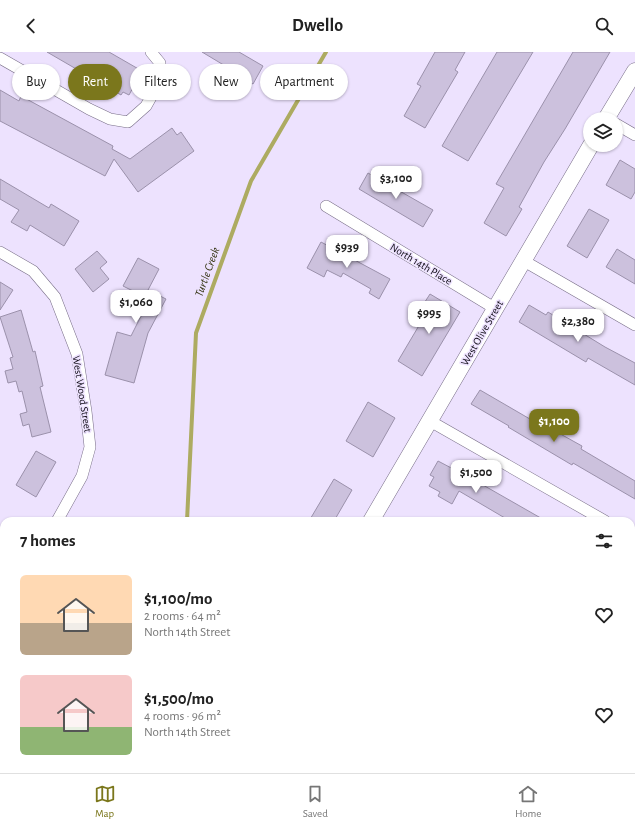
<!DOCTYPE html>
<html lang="en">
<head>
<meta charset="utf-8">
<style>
  :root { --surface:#fff; --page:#f2f2f2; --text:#222; --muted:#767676; --line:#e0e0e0; --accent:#7b771c }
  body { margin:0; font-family:"Alegreya Sans",sans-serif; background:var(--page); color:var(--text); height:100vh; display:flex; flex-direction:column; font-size:15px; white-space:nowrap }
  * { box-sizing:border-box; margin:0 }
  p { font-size:13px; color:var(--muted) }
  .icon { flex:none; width:22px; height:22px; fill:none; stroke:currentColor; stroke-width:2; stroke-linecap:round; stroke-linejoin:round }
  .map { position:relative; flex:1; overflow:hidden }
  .sheet { position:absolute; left:0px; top:465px; width:635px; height:256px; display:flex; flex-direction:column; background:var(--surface); border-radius:12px 12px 0 0; box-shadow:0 1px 3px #0004 }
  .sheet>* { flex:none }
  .banner { position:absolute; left:12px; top:12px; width:400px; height:36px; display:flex; gap:8px }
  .controls { position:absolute; left:583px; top:60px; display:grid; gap:8px }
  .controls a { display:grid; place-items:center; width:40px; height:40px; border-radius:50%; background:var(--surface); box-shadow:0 1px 3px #0004; font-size:20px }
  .price { position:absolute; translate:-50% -34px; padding:0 9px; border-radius:8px; background:#fff; color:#222; font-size:13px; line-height:26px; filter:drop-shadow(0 1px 2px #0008) }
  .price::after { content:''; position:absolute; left:50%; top:24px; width:12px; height:9px; margin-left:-6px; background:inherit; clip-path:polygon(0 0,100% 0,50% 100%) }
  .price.on { background:var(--accent); color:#fff }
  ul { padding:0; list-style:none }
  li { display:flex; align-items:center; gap:12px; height:100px; padding:0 20px }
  li span { display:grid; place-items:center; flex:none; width:112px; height:80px; border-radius:6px; color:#555 }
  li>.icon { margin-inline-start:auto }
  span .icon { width:48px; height:48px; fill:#fffc; stroke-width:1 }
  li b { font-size:17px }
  h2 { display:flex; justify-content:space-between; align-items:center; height:48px; padding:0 20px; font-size:17px }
  .pill { padding:0 14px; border-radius:18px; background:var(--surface); box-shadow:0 1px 3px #0004; font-size:14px; line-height:36px }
  .pill.on { background:var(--accent); color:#fff }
  header { display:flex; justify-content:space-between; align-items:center; height:52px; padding:0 20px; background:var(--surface); font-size:18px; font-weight:600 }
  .dock { display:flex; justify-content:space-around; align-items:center; height:56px; border-top:1px solid var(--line); background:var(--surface); font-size:11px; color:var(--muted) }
  .dock a { display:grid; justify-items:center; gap:2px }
  .dock .on { color:var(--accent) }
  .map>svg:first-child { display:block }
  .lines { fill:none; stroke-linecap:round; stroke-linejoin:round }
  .stream { stroke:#adab61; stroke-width:4 }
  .building { fill:#ccc1dd; stroke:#9b91ab }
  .street-casing { stroke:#796f88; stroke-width:12 }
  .secondary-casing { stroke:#796f88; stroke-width:17 }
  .street { stroke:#fff; stroke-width:11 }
  .secondary { stroke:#fff; stroke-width:16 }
  .labels { text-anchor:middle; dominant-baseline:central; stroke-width:3; stroke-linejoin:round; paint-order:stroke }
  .street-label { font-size:11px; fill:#0d0a13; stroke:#ede2fe }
  .water-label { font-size:12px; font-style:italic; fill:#393817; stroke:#ede2fe }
</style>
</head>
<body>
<header><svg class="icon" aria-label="back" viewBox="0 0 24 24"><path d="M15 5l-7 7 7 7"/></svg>Dwello<svg class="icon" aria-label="search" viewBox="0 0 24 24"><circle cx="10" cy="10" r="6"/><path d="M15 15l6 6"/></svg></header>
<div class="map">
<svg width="635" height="721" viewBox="0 0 635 721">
  <rect width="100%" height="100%" fill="#ede2fe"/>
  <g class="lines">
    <!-- stream -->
    <g class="stream">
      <polyline points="187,469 196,281 251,129 326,0"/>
      <polyline points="98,721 100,717"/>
    </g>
  </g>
  <!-- building -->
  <g class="building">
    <polygon points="47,0 109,0 142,19 129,43 123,40 121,43"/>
    <polygon points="202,0 239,0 263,14 253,32 231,20 232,18"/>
    <polygon points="435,0 465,0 455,18 458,20 425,76 404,64 421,34 417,32"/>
    <polygon points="497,0 533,0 468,109 442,94"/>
    <polygon points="573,0 610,0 565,77 544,110 519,155 522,157 506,184 484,171 504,136 496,132"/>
    <polygon points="0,38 19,49 21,44 32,50 113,94 112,97 130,107 172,76 177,83 181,80 194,99 138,140 114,107 105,124 0,69"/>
    <polygon points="620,108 635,117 635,140 631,147 606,133"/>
    <polygon points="368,121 433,158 423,175 359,137"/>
    <polygon points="0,127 49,156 51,152 79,169 64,194 30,173 27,179 11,170 19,158 0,147"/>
    <polygon points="589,157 609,168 587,206 567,194"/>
    <polygon points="321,190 390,227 379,247 369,241 371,237 343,221 341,225 327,218 324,225 307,216"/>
    <polygon points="617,197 635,208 635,232 606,215"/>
    <polygon points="97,199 107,210 100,216 109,227 93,240 75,217"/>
    <polygon points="138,206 159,217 148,238 166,247 148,281 134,331 105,323 117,280 131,284 144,258 134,253 139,242 123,234"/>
    <polygon points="0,230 13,238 0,258"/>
    <polygon points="430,242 460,260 422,324 398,309 427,260 421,256"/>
    <polygon points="529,253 546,263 548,260 605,295 635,311 635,333 588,306 586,310 519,270"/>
    <polygon points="21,258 33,300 35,299 43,334 40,335 51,380 32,385 29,372 23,374 20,362 27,360 22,339 19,340 16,329 8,331 5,319 13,317 10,306 13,305 0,265"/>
    <polygon points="480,338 554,381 555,379 582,394 581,397 635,429 635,447 573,411 572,413 545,397 508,375 509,374 471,352"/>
    <polygon points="368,350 395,366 373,405 346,389"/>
    <polygon points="36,399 56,410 36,445 16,433"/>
    <polygon points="438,409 476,429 546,469 510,469 459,439 452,452 438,444 440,440 429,434 434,425 430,423"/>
    <polygon points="334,427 352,438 334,469 309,469"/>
  </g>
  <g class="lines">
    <!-- street casing -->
    <g class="street-casing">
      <g id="street">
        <polyline points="0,6 89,57 110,67 128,70 146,54 160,29 160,11 151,0"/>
        <polyline points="616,72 635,83"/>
        <polyline points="326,154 496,257"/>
        <polyline points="0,200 33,219 55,245 77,302 86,359 90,395 82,424 57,469"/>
        <polyline points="524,209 635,273"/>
        <polyline points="430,369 605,469"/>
        <polyline points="631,484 635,486"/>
        <polyline points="631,694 635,696"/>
      </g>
    </g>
    <!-- secondary casing -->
    <g class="secondary-casing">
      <g id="secondary">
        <polyline points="606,67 635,19"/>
        <polyline points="371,469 591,93"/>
        <polyline points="0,544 4,546"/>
        <polyline points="293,717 300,721"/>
        <polyline points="221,721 224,717"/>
      </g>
    </g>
    <!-- street -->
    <use href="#street" class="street"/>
    <!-- secondary -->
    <use href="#secondary" class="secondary"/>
  </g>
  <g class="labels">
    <!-- street labels -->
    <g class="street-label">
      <text transform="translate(421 212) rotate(31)">North 14th Place</text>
      <text transform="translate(482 281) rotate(-60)">West Olive Street</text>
      <text transform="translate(82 342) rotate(81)">West Wood Street</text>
    </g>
    <!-- water labels -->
    <g class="water-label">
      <text transform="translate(207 220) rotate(-70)">Turtle Creek</text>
    </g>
  </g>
</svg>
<div class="controls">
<a><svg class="icon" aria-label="layers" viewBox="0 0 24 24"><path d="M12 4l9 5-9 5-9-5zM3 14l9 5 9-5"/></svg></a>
</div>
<b class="price" style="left:396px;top:148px">$3,100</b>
<b class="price" style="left:347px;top:217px">$939</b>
<b class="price" style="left:136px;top:272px">$1,060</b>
<b class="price" style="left:429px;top:283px">$995</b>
<b class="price" style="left:578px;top:291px">$2,380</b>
<b class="price on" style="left:554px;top:391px">$1,100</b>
<b class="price" style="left:476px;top:442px">$1,500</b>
<div class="banner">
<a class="pill">Buy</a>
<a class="pill on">Rent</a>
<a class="pill">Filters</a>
<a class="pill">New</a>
<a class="pill">Apartment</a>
</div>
<section class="sheet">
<h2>7 homes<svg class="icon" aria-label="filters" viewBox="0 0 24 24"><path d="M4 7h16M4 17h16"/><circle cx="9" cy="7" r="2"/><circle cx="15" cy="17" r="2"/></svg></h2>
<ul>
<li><span style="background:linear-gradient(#ffd9b3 60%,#b9a48a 0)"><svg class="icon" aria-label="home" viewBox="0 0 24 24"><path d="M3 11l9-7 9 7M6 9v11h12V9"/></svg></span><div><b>$1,100/mo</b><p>2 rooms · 64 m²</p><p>North 14th Street</p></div><svg class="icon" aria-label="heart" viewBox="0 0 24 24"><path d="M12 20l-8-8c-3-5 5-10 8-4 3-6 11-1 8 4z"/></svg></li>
<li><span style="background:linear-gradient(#f6c9c9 65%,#8fb573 0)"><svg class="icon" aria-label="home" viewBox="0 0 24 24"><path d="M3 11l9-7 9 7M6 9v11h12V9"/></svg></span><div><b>$1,500/mo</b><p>4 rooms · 96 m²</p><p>North 14th Street</p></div><svg class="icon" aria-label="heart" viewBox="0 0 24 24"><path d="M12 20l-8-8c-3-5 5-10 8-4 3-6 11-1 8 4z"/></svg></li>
</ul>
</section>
</div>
<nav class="dock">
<a class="on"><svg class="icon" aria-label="map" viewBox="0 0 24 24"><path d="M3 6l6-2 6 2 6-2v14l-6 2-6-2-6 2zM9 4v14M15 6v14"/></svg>Map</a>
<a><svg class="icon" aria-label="saved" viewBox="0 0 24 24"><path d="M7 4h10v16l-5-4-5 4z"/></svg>Saved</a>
<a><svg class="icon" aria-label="home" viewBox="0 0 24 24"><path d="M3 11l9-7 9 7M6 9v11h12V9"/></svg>Home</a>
</nav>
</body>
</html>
